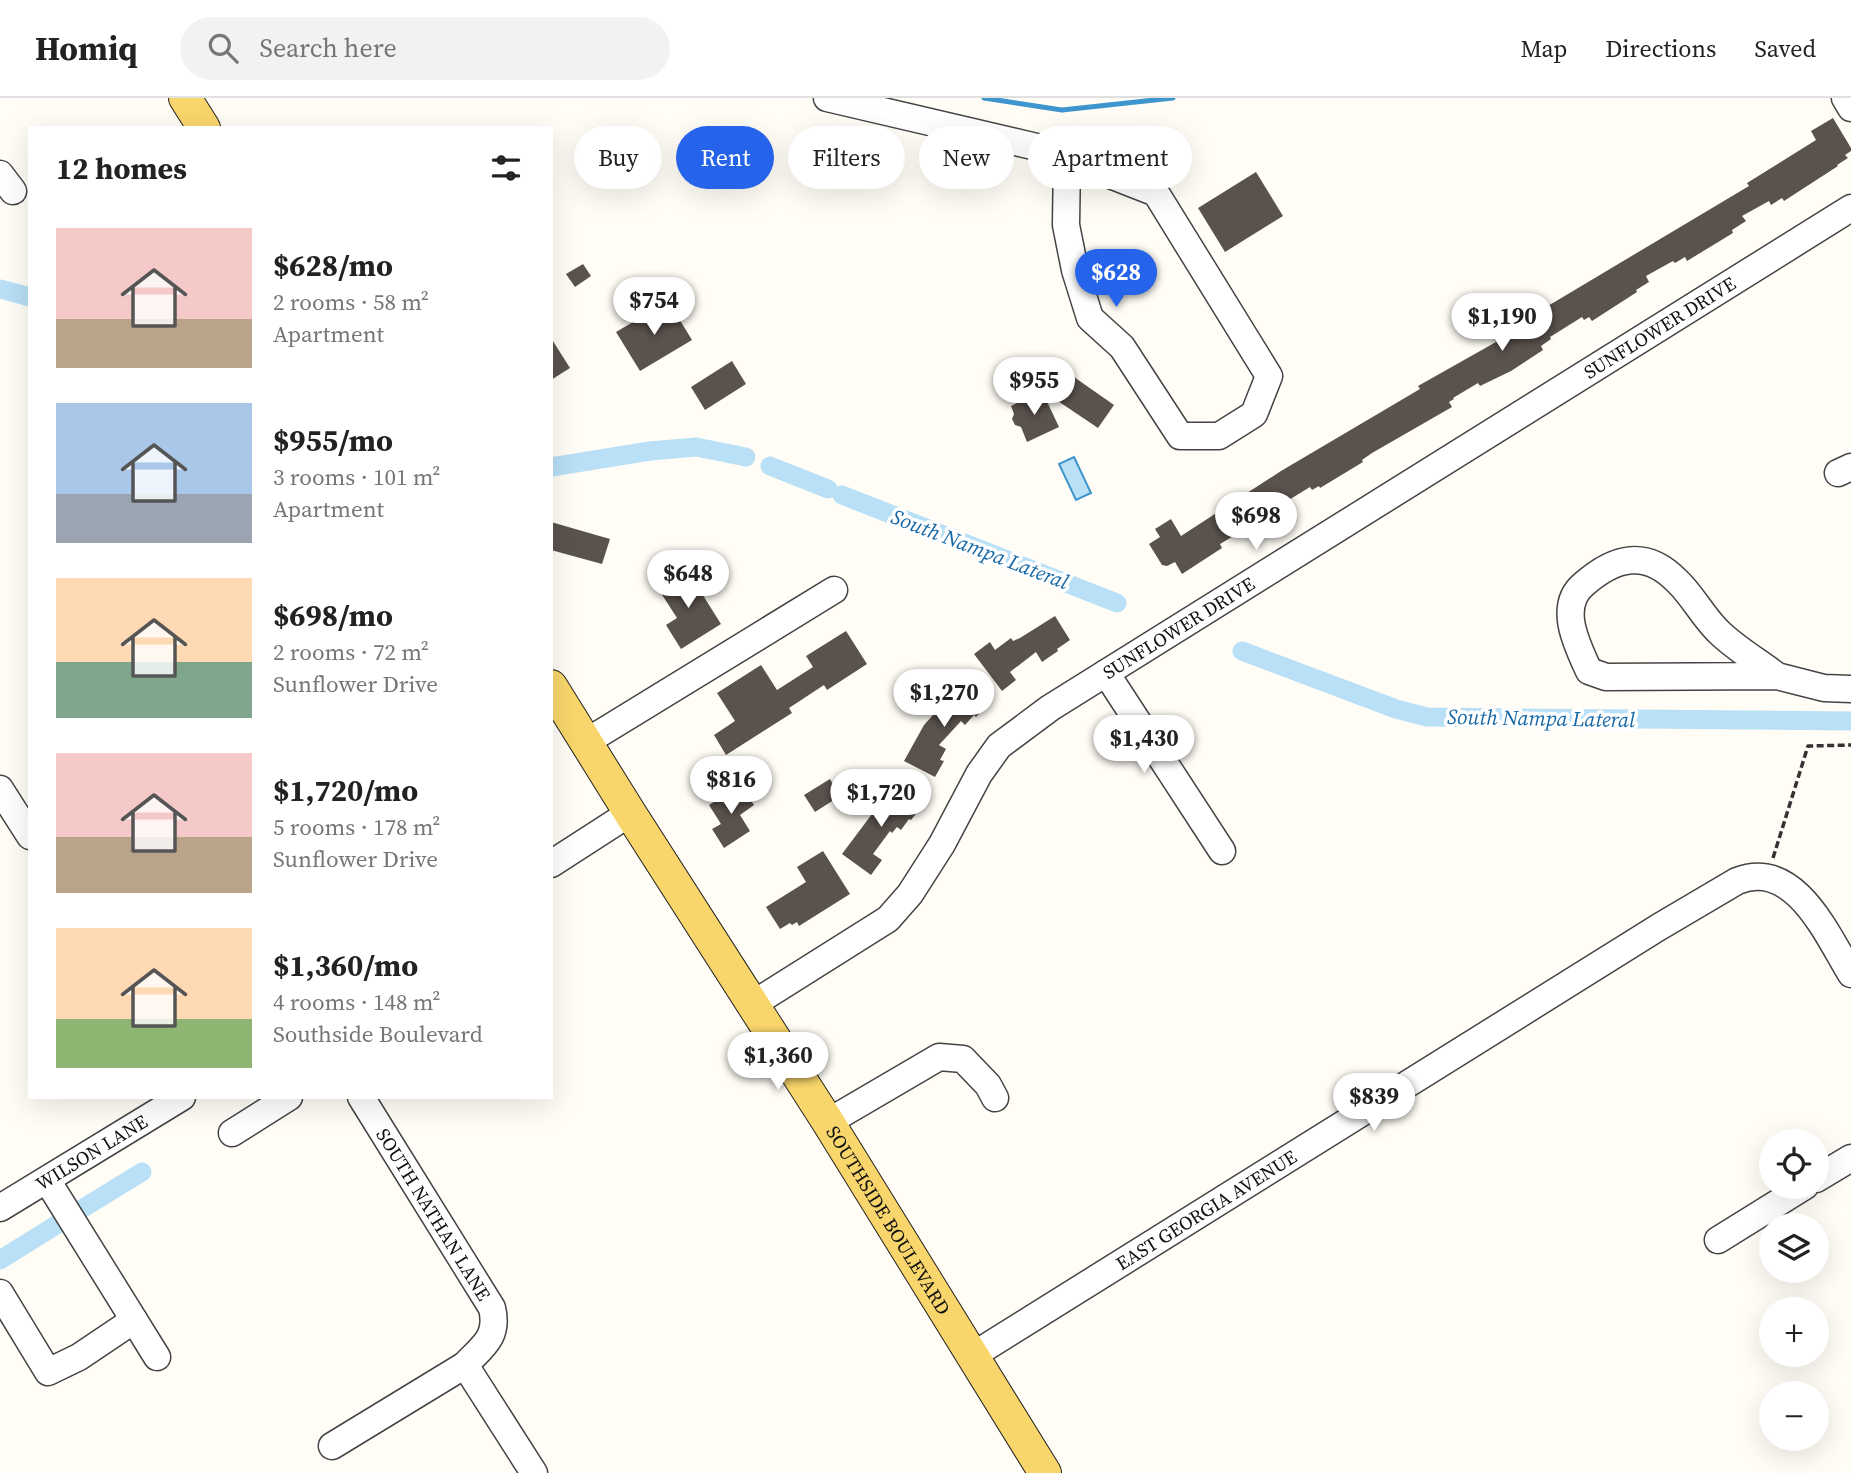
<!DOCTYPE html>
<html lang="en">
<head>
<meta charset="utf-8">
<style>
  :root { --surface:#fff; --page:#f2f2f2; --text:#222; --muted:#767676; --line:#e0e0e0; --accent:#2563eb }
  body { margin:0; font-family:"Source Serif 4",serif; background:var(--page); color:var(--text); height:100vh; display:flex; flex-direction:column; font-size:26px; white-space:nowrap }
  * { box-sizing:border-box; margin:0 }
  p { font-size:23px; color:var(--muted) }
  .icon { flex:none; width:38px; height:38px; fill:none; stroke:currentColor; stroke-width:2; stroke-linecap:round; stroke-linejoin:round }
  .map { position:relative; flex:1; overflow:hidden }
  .drawer { position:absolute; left:28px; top:28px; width:525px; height:973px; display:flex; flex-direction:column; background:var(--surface); border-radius:0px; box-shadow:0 7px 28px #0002 }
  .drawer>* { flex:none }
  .top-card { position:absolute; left:574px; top:28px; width:665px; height:63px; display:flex; gap:14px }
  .controls { position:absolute; left:1759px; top:1031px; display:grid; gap:14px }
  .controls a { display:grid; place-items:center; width:70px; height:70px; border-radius:50%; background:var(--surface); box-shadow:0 7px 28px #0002; font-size:35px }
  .price { position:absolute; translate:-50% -60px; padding:0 16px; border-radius:24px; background:#fff; color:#222; font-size:23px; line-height:46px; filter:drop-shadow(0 2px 4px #0008) }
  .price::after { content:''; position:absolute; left:50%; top:42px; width:21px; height:16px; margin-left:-10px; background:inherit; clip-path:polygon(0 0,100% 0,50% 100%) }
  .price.on { background:var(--accent); color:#fff }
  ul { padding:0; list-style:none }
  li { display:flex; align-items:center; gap:21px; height:175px; padding:0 28px }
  li span { display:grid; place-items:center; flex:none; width:196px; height:140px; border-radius:0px; color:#555 }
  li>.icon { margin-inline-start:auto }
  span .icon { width:84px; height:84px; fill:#fffc; stroke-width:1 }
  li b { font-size:30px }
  h2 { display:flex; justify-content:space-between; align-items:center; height:84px; padding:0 28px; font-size:30px }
  .pill { padding:0 24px; border-radius:32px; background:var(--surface); box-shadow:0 7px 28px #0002; font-size:24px; line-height:63px }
  .pill.on { background:var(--accent); color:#fff }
  header { display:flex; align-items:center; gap:42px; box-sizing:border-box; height:98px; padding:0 35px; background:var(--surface); border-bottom:2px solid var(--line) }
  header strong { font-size:33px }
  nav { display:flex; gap:38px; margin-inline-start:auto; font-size:24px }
  .search { width:490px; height:63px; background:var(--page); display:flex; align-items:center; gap:18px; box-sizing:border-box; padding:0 24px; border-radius:38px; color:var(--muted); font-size:26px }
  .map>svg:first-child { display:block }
  .water { fill:#b9e0f7; stroke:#3f96cf; stroke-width:2 }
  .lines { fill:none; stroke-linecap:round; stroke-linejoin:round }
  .stream { stroke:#3f96cf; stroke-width:5 }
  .canal { stroke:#b9e0f7; stroke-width:19 }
  .building { fill:#5a524d }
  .minor-casing { stroke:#444; stroke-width:29 }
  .major-casing { stroke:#222; stroke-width:34 }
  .path { stroke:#333; stroke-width:3.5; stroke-dasharray:7 3.5; stroke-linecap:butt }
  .minor { stroke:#fff; stroke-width:26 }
  .major { stroke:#f9d66b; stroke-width:32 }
  .labels { text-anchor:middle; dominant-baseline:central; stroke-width:7; stroke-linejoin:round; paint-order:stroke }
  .street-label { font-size:19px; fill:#111; stroke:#fff }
  .water-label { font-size:21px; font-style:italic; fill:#1768a6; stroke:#fff }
</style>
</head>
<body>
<header>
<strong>Homiq</strong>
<div class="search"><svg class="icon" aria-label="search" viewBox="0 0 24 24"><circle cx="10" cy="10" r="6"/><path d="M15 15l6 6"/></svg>Search here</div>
<nav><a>Map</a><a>Directions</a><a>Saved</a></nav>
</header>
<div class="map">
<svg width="1851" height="1375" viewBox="0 0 1851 1375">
  <rect width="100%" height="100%" fill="#fffdf5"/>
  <!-- water -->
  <polygon class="water" points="1074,359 1091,395 1076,402 1059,366"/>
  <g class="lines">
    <!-- stream -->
    <polyline class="stream" points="984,0 1062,12 1173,0"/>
    <!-- canal -->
    <g class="canal">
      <polyline points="0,191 30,199"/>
      <polyline points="770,368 828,391"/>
      <polyline points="551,369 650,353 696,349 746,359"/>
      <polyline points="842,397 1117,505"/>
      <polyline points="1242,553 1396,611 1427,619 1851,623"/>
      <polyline points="80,1112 142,1074"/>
      <polyline points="0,1162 61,1124"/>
    </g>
  </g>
  <!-- building -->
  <g class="building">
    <polygon points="1833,20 1851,50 1851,53 1845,57 1848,60 1837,67 1838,68 1784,103 1782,100 1771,107 1769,103 1742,118 1746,123 1732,132 1733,135 1687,163 1685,159 1675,165 1673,163 1646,178 1649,184 1636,192 1637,194 1592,223 1589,219 1584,222 1582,219 1550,239 1551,241 1541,248 1543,252 1511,273 1480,288 1478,285 1453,300 1454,301 1449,304 1452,309 1372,355 1362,362 1363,364 1320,390 1319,388 1312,392 1310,389 1274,411 1278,416 1252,432 1250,428 1220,446 1222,450 1182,476 1175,464 1167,468 1162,467 1149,446 1160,439 1155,431 1171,421 1181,438 1281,373 1420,291 1418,288 1496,244 1489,232 1511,219 1516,227 1749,88 1747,85 1816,42 1811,33"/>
    <polygon points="1256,74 1283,118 1225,154 1198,110"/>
    <polygon points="583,166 591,178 575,189 566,176"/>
    <polygon points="670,206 692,242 640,273 616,234 645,217 647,220"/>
    <polygon points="551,240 570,270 551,282"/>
    <polygon points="732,263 746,286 705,312 691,289"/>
    <polygon points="1074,279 1114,307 1098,330 1043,293"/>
    <polygon points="1042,293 1059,329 1027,344 1021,329 1015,327 1012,321 1014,316 1011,308"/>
    <polygon points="551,424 610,441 602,466 551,452"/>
    <polygon points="687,472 721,526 681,551 666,527 677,520 659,492 664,489 663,487"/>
    <polygon points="1055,518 1070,542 1057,551 1058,553 1042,564 1036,554 1010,574 1016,582 1002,593 974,556 990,544 995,552 1011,540 1013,543 1020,540"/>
    <polygon points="846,533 867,566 827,592 824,587 789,610 792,615 726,657 714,637 735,623 717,595 761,567 777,592 813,569 806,558"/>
    <polygon points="963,584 988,606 976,619 974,617 965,627 961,623 939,647 946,651 940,662 944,663 935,679 904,663 924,627"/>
    <polygon points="830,681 840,698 815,714 804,697"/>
    <polygon points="741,687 754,707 740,717 750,733 724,750 712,731 721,726 709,707"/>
    <polygon points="893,688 922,708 911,722 909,721 901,732 897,729 892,735 890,733 873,756 882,762 871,777 842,756"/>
    <polygon points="823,753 850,796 799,828 797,824 792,827 790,825 780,831 766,809 806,784 797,769"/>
  </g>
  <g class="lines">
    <!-- minor casing -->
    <g class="minor-casing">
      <g id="minor">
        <polyline points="827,0 1041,50 1156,95 1269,278 1254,316 1219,338 1180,338 1122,249 1090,220 1075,172 1066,127 1067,61"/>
        <polyline points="1845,0 1851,10"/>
        <polyline points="0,76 13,93"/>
        <polyline points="1838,375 1851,369"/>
        <polyline points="1106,575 1222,753"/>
        <path d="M1777,578C1759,564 1738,552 1721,536C1704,521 1694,499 1677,483C1646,451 1615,459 1584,486C1557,508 1577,547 1589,573L1606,579L1777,578L1824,590L1851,591"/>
        <polyline points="586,644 834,492"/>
        <polyline points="0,691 30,738"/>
        <polyline points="551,766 630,715"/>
        <path id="s1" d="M753,906L888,821L910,796L942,746L979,676L999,648L1050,610L1851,110"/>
        <path id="s2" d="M361,999L492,1210C499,1239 483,1248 465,1267L534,1375"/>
        <polyline points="828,1024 939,959 963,961 988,987 995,1000"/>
        <polyline points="232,1035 289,999"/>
        <polyline points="1816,1081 1851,1060"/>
        <polyline points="47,1082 157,1259"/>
        <path id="s3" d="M0,1110L182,999"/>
        <polyline points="1718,1142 1805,1088"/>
        <polyline points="0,1195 48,1274 79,1259 134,1222"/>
        <path id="s4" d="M972,1258L1659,829L1737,783C1795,760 1827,837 1851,876"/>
        <polyline points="332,1348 465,1267"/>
      </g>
    </g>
    <!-- major casing -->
    <g class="major-casing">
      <g id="major">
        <polyline points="185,0 204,30"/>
        <path id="s5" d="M551,588L630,715L828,1024L1045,1375"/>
      </g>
    </g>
    <!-- path -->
    <polyline class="path" points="1773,760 1808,648 1851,647"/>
    <!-- minor -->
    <use href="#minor" class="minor"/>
    <!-- major -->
    <use href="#major" class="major"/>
  </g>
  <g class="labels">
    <!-- street labels -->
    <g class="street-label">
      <text stroke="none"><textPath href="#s1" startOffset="1148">SUNFLOWER DRIVE</textPath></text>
      <text stroke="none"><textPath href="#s1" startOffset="581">SUNFLOWER DRIVE</textPath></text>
      <text stroke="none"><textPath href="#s3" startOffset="107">WILSON LANE</textPath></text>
      <text stroke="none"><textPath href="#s4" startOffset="276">EAST GEORGIA AVENUE</textPath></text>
      <text stroke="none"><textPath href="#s2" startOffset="138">SOUTH NATHAN LANE</textPath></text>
      <text stroke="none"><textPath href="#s5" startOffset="632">SOUTHSIDE BOULEVARD</textPath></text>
    </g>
    <!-- water labels -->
    <g class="water-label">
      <text transform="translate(980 451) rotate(21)">South Nampa Lateral</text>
      <text transform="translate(1541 620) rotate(1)">South Nampa Lateral</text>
    </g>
  </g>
</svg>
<div class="controls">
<a><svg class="icon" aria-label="locate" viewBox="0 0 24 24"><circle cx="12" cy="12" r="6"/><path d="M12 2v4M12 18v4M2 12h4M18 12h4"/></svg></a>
<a><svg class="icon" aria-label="layers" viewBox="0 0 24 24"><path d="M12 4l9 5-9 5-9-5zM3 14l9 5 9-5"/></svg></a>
<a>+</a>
<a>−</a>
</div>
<b class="price on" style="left:1116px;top:211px">$628</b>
<b class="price" style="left:654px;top:239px">$754</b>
<b class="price" style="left:1502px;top:255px">$1,190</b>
<b class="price" style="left:1034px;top:319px">$955</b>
<b class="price" style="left:1256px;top:454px">$698</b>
<b class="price" style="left:688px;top:512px">$648</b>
<b class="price" style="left:944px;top:631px">$1,270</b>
<b class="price" style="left:1144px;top:677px">$1,430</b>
<b class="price" style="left:731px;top:718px">$816</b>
<b class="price" style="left:881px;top:731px">$1,720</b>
<b class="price" style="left:778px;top:994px">$1,360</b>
<b class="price" style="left:1374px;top:1035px">$839</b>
<div class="top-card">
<a class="pill">Buy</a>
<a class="pill on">Rent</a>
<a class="pill">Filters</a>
<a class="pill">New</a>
<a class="pill">Apartment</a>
</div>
<section class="drawer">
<h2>12 homes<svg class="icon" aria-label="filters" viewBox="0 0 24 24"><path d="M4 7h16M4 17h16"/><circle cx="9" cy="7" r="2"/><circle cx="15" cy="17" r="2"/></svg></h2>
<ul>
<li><span style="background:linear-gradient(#f6c9c9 65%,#b9a48a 0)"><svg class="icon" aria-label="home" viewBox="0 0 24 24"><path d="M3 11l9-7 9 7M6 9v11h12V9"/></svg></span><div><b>$628/mo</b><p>2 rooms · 58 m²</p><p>Apartment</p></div></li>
<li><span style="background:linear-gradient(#a9c7e8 65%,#9aa5b1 0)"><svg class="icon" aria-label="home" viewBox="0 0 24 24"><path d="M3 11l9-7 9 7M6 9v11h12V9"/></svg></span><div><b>$955/mo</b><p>3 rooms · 101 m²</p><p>Apartment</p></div></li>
<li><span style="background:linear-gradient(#ffd9b3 60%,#7fa58c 0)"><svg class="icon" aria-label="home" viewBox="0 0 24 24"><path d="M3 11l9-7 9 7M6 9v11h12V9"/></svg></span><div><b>$698/mo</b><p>2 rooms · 72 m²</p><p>Sunflower Drive</p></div></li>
<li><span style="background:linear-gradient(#f6c9c9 60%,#b9a48a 0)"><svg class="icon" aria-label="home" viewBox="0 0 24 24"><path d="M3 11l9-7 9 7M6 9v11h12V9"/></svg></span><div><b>$1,720/mo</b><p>5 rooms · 178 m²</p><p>Sunflower Drive</p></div></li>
<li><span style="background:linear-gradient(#ffd9b3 65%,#8fb573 0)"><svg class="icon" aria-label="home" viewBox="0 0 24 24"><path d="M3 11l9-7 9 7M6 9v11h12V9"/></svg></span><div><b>$1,360/mo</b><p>4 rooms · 148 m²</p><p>Southside Boulevard</p></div></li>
</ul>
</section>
</div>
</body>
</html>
